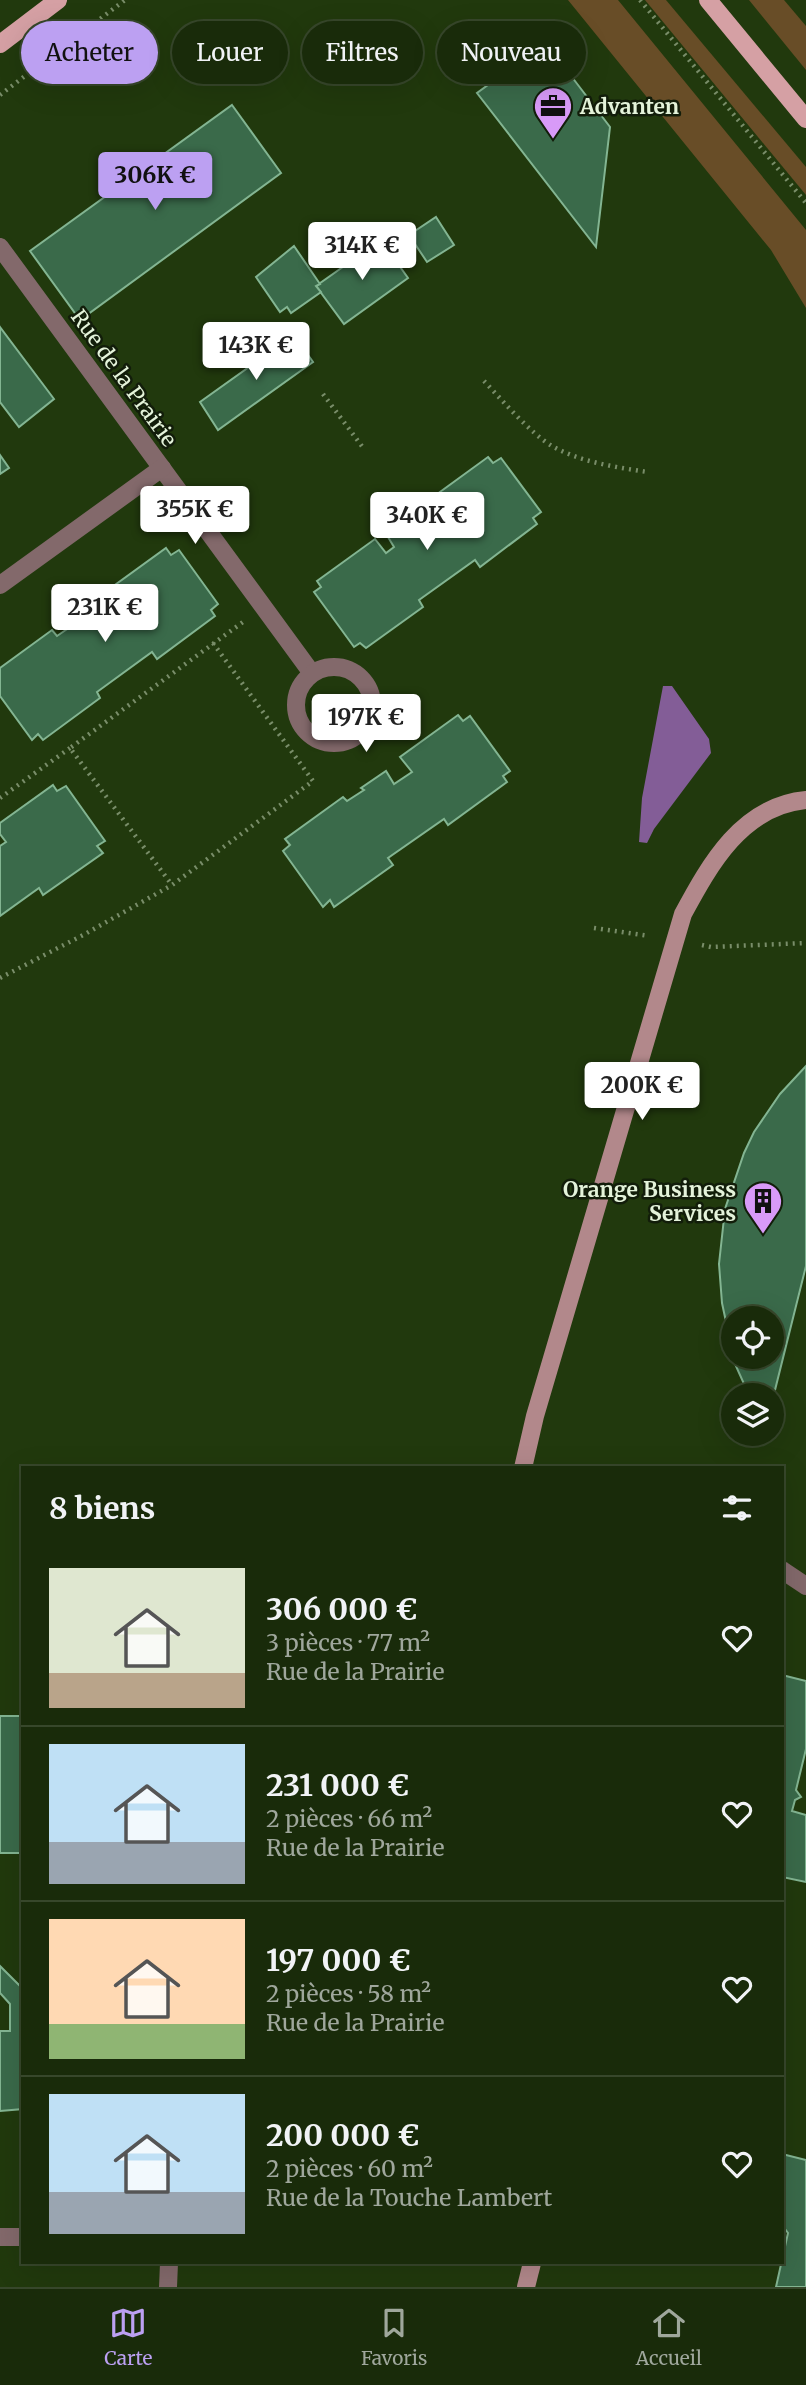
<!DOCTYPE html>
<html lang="fr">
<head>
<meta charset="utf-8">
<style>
  :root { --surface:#192b0a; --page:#223313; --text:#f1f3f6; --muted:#9fa79c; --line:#37472b; --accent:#bca0f2 }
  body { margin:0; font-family:Merriweather,serif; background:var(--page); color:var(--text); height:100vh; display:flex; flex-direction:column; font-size:26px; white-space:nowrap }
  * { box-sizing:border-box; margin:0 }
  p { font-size:23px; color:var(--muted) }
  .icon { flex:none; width:38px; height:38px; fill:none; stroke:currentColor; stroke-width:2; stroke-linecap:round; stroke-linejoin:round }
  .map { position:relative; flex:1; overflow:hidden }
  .drawer { position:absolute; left:21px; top:1466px; width:763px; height:798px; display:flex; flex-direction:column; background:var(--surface); border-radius:0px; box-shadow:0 7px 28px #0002,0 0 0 2px var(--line) }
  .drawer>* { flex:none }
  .hud { position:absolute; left:21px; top:21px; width:765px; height:63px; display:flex; gap:14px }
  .fabs { position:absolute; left:721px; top:1306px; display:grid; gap:14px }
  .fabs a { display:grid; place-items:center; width:63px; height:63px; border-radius:50%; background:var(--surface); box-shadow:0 7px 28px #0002,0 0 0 2px var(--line); font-size:35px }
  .price { position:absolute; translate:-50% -60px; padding:0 16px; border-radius:7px; background:#fff; color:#222; font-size:23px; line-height:46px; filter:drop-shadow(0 2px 4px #0008) }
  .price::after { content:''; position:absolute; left:50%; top:42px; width:21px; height:16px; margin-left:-10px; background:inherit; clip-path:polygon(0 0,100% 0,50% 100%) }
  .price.current { background:var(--accent); color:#111 }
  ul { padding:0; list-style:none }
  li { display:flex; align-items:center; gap:21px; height:175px; padding:0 28px }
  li+li { border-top:2px solid var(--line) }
  li span { display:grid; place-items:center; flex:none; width:196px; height:140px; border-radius:0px; color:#555 }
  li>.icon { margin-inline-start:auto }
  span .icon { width:84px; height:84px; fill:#fffc; stroke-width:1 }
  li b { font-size:30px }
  h2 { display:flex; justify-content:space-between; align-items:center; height:84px; padding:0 28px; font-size:30px }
  .chip { padding:0 24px; border-radius:32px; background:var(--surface); box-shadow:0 7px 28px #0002,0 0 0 2px var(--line); font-size:24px; line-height:63px }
  .chip.current { background:var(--accent); color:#111 }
  .menu { display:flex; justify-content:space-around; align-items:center; height:98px; border-top:2px solid var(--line); background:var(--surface); font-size:19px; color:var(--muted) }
  .menu a { display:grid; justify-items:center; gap:4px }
  .menu .current { color:var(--accent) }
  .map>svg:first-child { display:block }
  .green { fill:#684d27 }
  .water { fill:#835d97 }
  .building { fill:#3a6a4a; stroke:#83b592; stroke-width:2; fill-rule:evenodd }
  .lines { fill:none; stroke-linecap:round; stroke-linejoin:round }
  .path { stroke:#798d69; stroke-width:4.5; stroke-dasharray:2 5; stroke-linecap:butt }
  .lane { stroke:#83696b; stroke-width:18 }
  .street { stroke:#83696b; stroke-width:18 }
  .secondary { stroke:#b2888b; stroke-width:18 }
  .primary { stroke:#d5a0a4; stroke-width:18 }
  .labels { text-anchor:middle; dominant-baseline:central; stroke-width:5; stroke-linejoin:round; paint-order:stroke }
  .poi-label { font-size:21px; font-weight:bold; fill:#e4f3da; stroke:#121d0a; text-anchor:start }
  .street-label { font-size:21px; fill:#e4f3da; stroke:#121d0a }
</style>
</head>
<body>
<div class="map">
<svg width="806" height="2287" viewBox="0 0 806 2287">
  <rect width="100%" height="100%" fill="#21390d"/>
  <!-- green -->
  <g class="green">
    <polygon points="568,0 618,0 806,230 806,308 771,250"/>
    <polygon points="645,0 666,0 806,167 806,195"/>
    <polygon points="749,0 784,0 806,26 806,70"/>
  </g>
  <!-- water -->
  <polygon class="water" points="663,686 672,686 709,739 711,753 654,829 647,843 639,842 642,798"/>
  <!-- building -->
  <g class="building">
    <polygon points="546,43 610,127 596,247 477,93"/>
    <polygon points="232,105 281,173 80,320 30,251"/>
    <polygon points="436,217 454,245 427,262 409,235"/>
    <polygon points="381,240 408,278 344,324 316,286"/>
    <polygon points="294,246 320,284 316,286 321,292 291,313 287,307 280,312 256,277"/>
    <polygon points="0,327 54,399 19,427 0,402"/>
    <polygon points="294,335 313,362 218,430 200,402"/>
    <polygon points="0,455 9,468 0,474"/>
    <polygon points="488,457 493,463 501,458 541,512 533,518 537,524 480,567 475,560 419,600 423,607 366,648 360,643 354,647 314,592 321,587 317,581 375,539 386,553 394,547 385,532"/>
    <polygon points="166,548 171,555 179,550 218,604 211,610 215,616 157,659 152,652 97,692 100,698 43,740 38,734 32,740 0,696 0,668 52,630 57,636 73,625 70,621 94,605 103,617 119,606 108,590"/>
    <polygon points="458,715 463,721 470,716 510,771 503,776 507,782 448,825 444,819 388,858 393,865 334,907 330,900 323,907 283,851 290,845 285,839 343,797 347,801 364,790 361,788 386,771 394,784 412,772 400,757"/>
    <polygon points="53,785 57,791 66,786 105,841 97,846 103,853 43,895 39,888 0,916 0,846 6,842 0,834 0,823"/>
    <path d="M806,1066V1266L775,1390L766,1395H749L735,1364L722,1303L719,1264L725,1209L744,1153L754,1132L780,1094ZM733,1318H772V1356H733Z"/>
    <polygon points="782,1675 806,1681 806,1749 796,1790 801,1797 795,1800 792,1811 806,1815 806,1882 782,1877"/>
    <rect x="0" y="1716" width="23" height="137"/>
    <polygon points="0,1966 23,1989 23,2109 0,2111 0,2031 10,2031 10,2004 0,1993"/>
    <polygon points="782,2154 806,2160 806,2287 776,2287 788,2233 782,2225"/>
  </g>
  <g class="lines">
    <!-- path -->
    <g class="path">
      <polyline points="640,0 806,203"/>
      <polyline points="0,95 125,0"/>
      <path d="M484,381C503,401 529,432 552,446C580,462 615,467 647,472"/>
      <polyline points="323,394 364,449"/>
      <polyline points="213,643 313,781 172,885 70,748 243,622"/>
      <polyline points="0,798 70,748"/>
      <polyline points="594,928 649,936"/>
      <polyline points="702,945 711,947 806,943"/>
      <polyline points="0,978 85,934 172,885"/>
    </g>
    <!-- lane -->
    <g class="lane">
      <polyline points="0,2237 23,2237"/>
      <polyline points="168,2287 169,2263"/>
    </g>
    <!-- street -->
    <g class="street">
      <polyline points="0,247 311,672"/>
      <polyline points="0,585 162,468"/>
      <circle cx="334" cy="705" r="38"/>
      <polyline points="782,1570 806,1586"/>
    </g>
    <!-- secondary -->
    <g class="secondary">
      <path d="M523,1468L535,1416L683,914C710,864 742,806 806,800"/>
      <polyline points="526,2287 532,2263"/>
    </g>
    <!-- primary -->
    <g class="primary">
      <polyline points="708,0 806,119"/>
      <polyline points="0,44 58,0"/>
    </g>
  </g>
  <!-- icons -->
  <defs>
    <g id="office-pin" transform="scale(2.0125)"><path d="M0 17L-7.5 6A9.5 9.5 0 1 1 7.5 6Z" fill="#d89af8" stroke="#121d0a"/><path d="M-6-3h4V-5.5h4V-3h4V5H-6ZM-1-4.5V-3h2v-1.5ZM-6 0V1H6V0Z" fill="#111"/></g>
    <g id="building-pin" transform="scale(2.0125)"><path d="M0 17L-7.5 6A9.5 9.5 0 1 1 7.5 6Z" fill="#d89af8" stroke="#121d0a"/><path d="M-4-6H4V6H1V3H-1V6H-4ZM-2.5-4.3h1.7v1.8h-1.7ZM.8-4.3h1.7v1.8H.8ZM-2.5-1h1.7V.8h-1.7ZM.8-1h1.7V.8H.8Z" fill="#111"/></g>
  </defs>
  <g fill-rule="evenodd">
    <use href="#office-pin" x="553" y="106"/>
    <use href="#building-pin" x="763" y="1201"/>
  </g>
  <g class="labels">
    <!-- poi labels -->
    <g class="poi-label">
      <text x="580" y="106">Advanten</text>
      <text x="736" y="1189" text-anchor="end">Orange Business<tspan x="736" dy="24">Services</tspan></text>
    </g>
    <!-- street labels -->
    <g class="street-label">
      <text transform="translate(124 378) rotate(54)">Rue de la Prairie</text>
    </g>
  </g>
</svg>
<div class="fabs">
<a><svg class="icon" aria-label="locate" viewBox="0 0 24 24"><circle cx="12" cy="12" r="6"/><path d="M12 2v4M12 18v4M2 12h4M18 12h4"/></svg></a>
<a><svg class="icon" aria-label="layers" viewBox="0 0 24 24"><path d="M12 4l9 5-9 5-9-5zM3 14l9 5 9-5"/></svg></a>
</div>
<b class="price current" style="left:155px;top:212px">306K €</b>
<b class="price" style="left:362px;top:282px">314K €</b>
<b class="price" style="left:256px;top:382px">143K €</b>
<b class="price" style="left:195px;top:546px">355K €</b>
<b class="price" style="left:427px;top:552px">340K €</b>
<b class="price" style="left:105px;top:644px">231K €</b>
<b class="price" style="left:366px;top:754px">197K €</b>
<b class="price" style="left:642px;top:1122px">200K €</b>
<div class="hud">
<a class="chip current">Acheter</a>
<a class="chip">Louer</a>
<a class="chip">Filtres</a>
<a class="chip">Nouveau</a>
</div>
<section class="drawer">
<h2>8 biens<svg class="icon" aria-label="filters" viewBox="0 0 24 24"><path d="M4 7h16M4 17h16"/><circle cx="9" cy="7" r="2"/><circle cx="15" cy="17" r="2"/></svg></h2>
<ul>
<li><span style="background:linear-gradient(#dfe7d0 75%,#b9a48a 0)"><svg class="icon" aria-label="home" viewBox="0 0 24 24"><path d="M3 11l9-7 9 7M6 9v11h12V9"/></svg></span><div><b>306 000 €</b><p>3 pièces · 77 m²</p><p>Rue de la Prairie</p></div><svg class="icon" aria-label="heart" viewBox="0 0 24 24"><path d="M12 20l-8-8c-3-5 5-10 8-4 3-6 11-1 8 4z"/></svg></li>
<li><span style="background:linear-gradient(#bfe0f5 70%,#9aa5b1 0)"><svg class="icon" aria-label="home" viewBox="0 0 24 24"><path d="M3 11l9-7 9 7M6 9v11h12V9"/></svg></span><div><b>231 000 €</b><p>2 pièces · 66 m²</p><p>Rue de la Prairie</p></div><svg class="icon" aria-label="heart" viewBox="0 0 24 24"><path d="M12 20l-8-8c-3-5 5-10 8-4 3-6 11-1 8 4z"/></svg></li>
<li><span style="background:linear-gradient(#ffd9b3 75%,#8fb573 0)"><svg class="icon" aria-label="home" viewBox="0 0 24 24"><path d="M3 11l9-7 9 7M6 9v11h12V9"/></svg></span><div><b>197 000 €</b><p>2 pièces · 58 m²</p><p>Rue de la Prairie</p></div><svg class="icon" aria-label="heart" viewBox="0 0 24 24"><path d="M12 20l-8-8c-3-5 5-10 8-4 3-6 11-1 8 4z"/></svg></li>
<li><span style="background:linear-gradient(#bfe0f5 70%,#9aa5b1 0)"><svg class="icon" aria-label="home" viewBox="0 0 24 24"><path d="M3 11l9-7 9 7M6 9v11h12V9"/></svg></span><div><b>200 000 €</b><p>2 pièces · 60 m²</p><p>Rue de la Touche Lambert</p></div><svg class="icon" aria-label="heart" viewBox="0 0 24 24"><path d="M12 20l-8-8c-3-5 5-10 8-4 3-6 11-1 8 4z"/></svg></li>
</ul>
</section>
</div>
<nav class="menu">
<a class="current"><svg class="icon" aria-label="map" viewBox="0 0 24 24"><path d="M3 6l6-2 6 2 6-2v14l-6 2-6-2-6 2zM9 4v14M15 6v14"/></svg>Carte</a>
<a><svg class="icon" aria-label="saved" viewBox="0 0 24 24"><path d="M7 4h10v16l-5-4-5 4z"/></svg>Favoris</a>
<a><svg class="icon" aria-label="home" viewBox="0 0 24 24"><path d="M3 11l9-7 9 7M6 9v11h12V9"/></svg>Accueil</a>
</nav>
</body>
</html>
